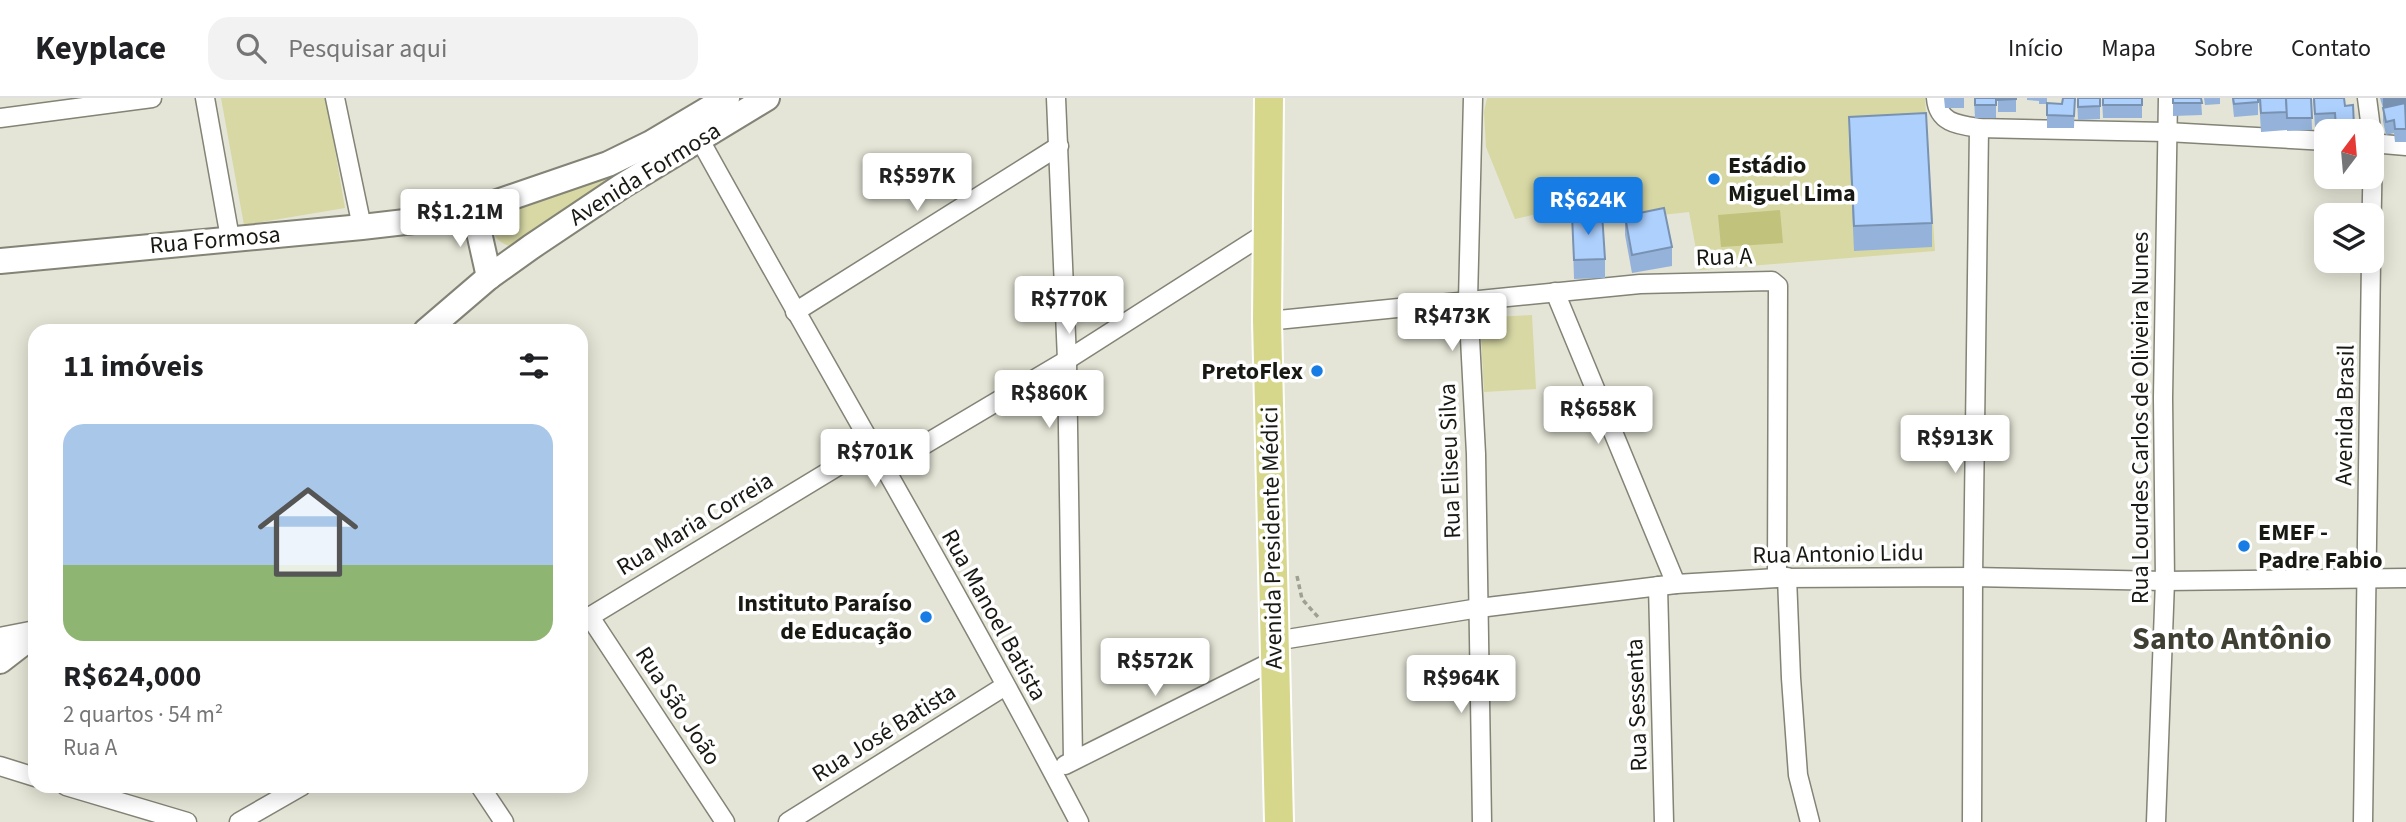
<!DOCTYPE html>
<html lang="pt">
<head>
<meta charset="utf-8">
<style>
  :root { --surface:#fff; --page:#f2f2f2; --text:#202124; --muted:#757577; --line:#e0e0e0; --accent:#177ce4 }
  body { margin:0; font-family:"Source Sans 3",sans-serif; background:var(--page); color:var(--text); height:100vh; display:flex; flex-direction:column; font-size:26px; white-space:nowrap }
  * { box-sizing:border-box; margin:0 }
  p { font-size:23px; color:var(--muted) }
  .icon { flex:none; width:38px; height:38px; fill:none; stroke:currentColor; stroke-width:2; stroke-linecap:round; stroke-linejoin:round }
  .map { position:relative; flex:1; overflow:hidden }
  .sheet { position:absolute; left:28px; top:226px; width:560px; height:469px; display:flex; flex-direction:column; background:var(--surface); border-radius:21px; box-shadow:0 4px 18px #0003 }
  .sheet>* { flex:none }
  .needle { width:46px; rotate:16deg }
  .controls { position:absolute; left:2314px; top:21px; display:grid; gap:14px }
  .controls a { display:grid; place-items:center; width:70px; height:70px; border-radius:14px; background:var(--surface); box-shadow:0 4px 18px #0003; font-size:35px }
  .price { position:absolute; translate:-50% -60px; padding:0 16px; border-radius:7px; background:#fff; color:#222; font-size:23px; line-height:46px; filter:drop-shadow(0 2px 4px #0008) }
  .price::after { content:''; position:absolute; left:50%; top:42px; width:21px; height:16px; margin-left:-10px; background:inherit; clip-path:polygon(0 0,100% 0,50% 100%) }
  .price.selected { background:var(--accent); color:#fff }
  ul { padding:0; list-style:none }
  li { display:grid; align-content:center; gap:14px; height:371px; padding:0 35px }
  li+li { border-top:2px solid var(--line) }
  li span { display:grid; place-items:center; height:217px; border-radius:21px; color:#555 }
  li>.icon { margin-inline-start:auto }
  span .icon { width:126px; height:126px; fill:#fffc; stroke-width:1 }
  li b { font-size:30px }
  h2 { display:flex; justify-content:space-between; align-items:center; height:84px; padding:0 35px; font-size:30px }
  header { display:flex; align-items:center; gap:42px; box-sizing:border-box; height:98px; padding:0 35px; background:var(--surface); border-bottom:2px solid var(--line) }
  header strong { font-size:33px }
  nav { display:flex; gap:38px; margin-inline-start:auto; font-size:24px }
  .search { width:490px; height:63px; background:var(--page); display:flex; align-items:center; gap:18px; box-sizing:border-box; padding:0 24px; border-radius:21px; color:var(--muted); font-size:26px }
  .map>svg:first-child { display:block }
  .green { fill:#d7d8a4 }
  .water { fill:#c1c27c }
  .lines { fill:none; stroke-linecap:round; stroke-linejoin:round }
  .minor-casing { stroke:#838376; stroke-width:21 }
  .secondary-casing { stroke:#838376; stroke-width:28 }
  .primary-casing { stroke:#fff; stroke-width:32 }
  .path { stroke:#9fa094; stroke-width:3.5; stroke-dasharray:5 3.5; stroke-linecap:butt }
  .minor { stroke:#fff; stroke-width:18 }
  .secondary { stroke:#fff; stroke-width:24 }
  .primary { stroke:#d7d78b; stroke-width:28 }
  .wall { fill:#95b3da }
  .shaded-wall { fill:#7992b1 }
  .building { fill:#add0fd; stroke:#7992b1; stroke-width:2 }
  .poi-dot { fill:#177ce4; stroke:#fff; stroke-width:2.5 }
  .labels { text-anchor:middle; dominant-baseline:central; stroke-width:7; stroke-linejoin:round; paint-order:stroke }
  .poi-label { font-size:24px; font-weight:bold; fill:#191914; stroke:#fff; text-anchor:start }
  .street-label { font-size:24px; fill:#191914; stroke:#fff }
  .district-label { font-size:32px; font-weight:bold; fill:#3f3f33; stroke:#fff }
</style>
</head>
<body>
<header>
<strong>Keyplace</strong>
<div class="search"><svg class="icon" aria-label="search" viewBox="0 0 24 24"><circle cx="10" cy="10" r="6"/><path d="M15 15l6 6"/></svg>Pesquisar aqui</div>
<nav><a>Início</a><a>Mapa</a><a>Sobre</a><a>Contato</a></nav>
</header>
<div class="map">
<svg width="2406" height="724" viewBox="0 0 2406 724">
  <rect width="100%" height="100%" fill="#e4e5d6"/>
  <!-- green -->
  <g class="green">
    <polygon points="221,0 326,0 345,110 244,127"/>
    <polygon points="1487,0 1925,0 1935,153 1700,172 1689,114 1617,122 1569,118 1549,113 1515,121 1486,49 1484,14"/>
    <path d="M605,79L609,85L513,149C493,144 487,131 499,114Z"/>
    <polygon points="1532,217 1536,291 1484,294 1480,220"/>
  </g>
  <!-- water -->
  <polygon class="water" points="1780,112 1783,145 1721,149 1718,117"/>
  <g class="lines">
    <!-- minor casing -->
    <g class="minor-casing">
      <g id="minor">
        <polyline points="205,0 230,140"/>
        <polyline points="335,0 362,129"/>
        <polyline points="1056,0 1067,262 1073,662"/>
        <polyline points="1473,0 1468,202 1476,356 1482,724"/>
        <path d="M1936,0C1938,25 1958,27 1979,30L2167,34L2326,43"/>
        <polyline points="2367,0 2373,46 2371,152"/>
        <polyline points="0,20 152,0"/>
        <path d="M700,42C826,270 959,494 1079,724"/>
        <polyline points="2371,45 2406,48"/>
        <polyline points="1555,194 1676,486"/>
        <polyline points="795,214 1059,48"/>
        <polyline points="1267,223 1640,186 1772,183 1778,188 1777,480"/>
        <polyline points="885,370 1067,262 1269,133"/>
        <polyline points="1787,479 1791,580 1798,677 1810,724"/>
        <polyline points="1658,488 1664,724"/>
        <polyline points="590,519 725,724"/>
        <polyline points="581,524 871,348"/>
        <polyline points="0,539 35,532"/>
        <polyline points="1275,543 1479,510 1676,486 1777,480 1973,479 2165,483 2406,480"/>
        <polyline points="1065,667 1275,562"/>
        <polyline points="0,668 35,679"/>
        <polyline points="66,688 187,724"/>
        <polyline points="480,688 504,724"/>
        <polyline points="239,724 302,688"/>
        <polyline points="788,724 1005,588"/>
        <polyline points="1972,724 1973,479 1979,30"/>
        <polyline points="2156,724 2165,483 2163,300 2168,0"/>
        <polyline points="2363,724 2371,163"/>
      </g>
    </g>
    <!-- secondary casing -->
    <g class="secondary-casing">
      <g id="secondary">
        <polyline points="474,112 489,179"/>
        <polyline points="0,163 362,129 431,121 474,112 608,66 651,45 727,0"/>
        <polyline points="426,233 489,179 531,149 622,88 767,0"/>
        <polyline points="0,563 35,536"/>
      </g>
    </g>
    <!-- primary casing -->
    <g class="primary-casing">
      <polyline id="primary" points="1269,0 1267,223 1279,724"/>
    </g>
    <!-- path -->
    <polyline class="path" points="1297,478 1302,501 1318,519"/>
    <!-- minor -->
    <use href="#minor" class="minor"/>
    <!-- secondary -->
    <use href="#secondary" class="secondary"/>
    <!-- primary -->
    <use href="#primary" class="primary"/>
  </g>
  <!-- wall -->
  <g class="wall">
    <polygon points="1944,0 1964,0 1964,10 1945,10"/>
    <polygon points="1974,0 1996,0 1996,20 1975,20"/>
    <rect x="1998" y="0" width="18" height="14"/>
    <polygon points="2027,0 2047,0 2047,6 2039,6 2039,3 2027,2"/>
    <polygon points="2075,0 2074,30 2047,30 2047,5 2062,6"/>
    <polygon points="2077,0 2100,0 2100,21 2078,22"/>
    <polygon points="2102,0 2142,0 2142,20 2103,20"/>
    <polygon points="2173,0 2201,0 2202,17 2173,18"/>
    <polygon points="2204,0 2220,0 2220,6 2205,7"/>
    <polygon points="2232,0 2258,0 2258,17 2234,19"/>
    <polygon points="2259,0 2311,0 2312,32 2287,33 2287,31 2287,32 2261,34"/>
    <polygon points="2313,0 2344,0 2345,8 2353,7 2354,33 2335,33 2335,28 2315,29"/>
    <polygon points="2380,0 2406,0 2406,44 2395,44 2394,35 2386,37 2383,23 2383,10"/>
    <polygon points="1849,19 1932,125 1932,149 1854,153 1849,43"/>
    <polygon points="1572,117 1605,161 1605,180 1574,181"/>
    <polygon points="1625,118 1672,149 1672,168 1632,175 1625,137"/>
  </g>
  <!-- shaded-wall -->
  <polygon class="shaded-wall" points="2383,0 2406,0 2406,5 2383,12"/>
  <!-- building -->
  <g class="building">
    <rect x="1975" y="0" width="21" height="7"/>
    <polygon points="1998,0 2016,0 2016,1 1998,2"/>
    <polygon points="2063,0 2075,0 2074,18 2047,17 2047,5 2062,6"/>
    <polygon points="2078,0 2100,0 2100,8 2078,9"/>
    <rect x="2103" y="0" width="39" height="7"/>
    <polygon points="2173,0 2201,0 2202,5 2173,5"/>
    <polygon points="2233,0 2258,0 2258,4 2234,6"/>
    <polygon points="2260,0 2286,0 2287,14 2261,15"/>
    <polygon points="2286,0 2311,0 2312,20 2287,20"/>
    <polygon points="2314,0 2344,0 2345,8 2353,7 2354,28 2336,29 2335,15 2315,16"/>
    <polygon points="2405,5 2406,31 2395,31 2394,22 2386,24 2383,10"/>
    <polygon points="1926,15 1932,125 1854,128 1849,19"/>
    <polygon points="1664,110 1672,149 1632,157 1625,118"/>
    <polygon points="1602,115 1605,161 1574,162 1572,117"/>
  </g>
  <!-- markers -->
  <g class="poi-dot">
    <circle cx="1714" cy="81" r="7"/>
    <circle cx="1317" cy="273" r="7"/>
    <circle cx="2244" cy="448" r="7"/>
    <circle cx="926" cy="519" r="7"/>
  </g>
  <g class="labels">
    <!-- poi labels -->
    <g class="poi-label">
      <text x="1728" y="67">Estádio<tspan x="1728" dy="28">Miguel Lima</tspan></text>
      <text x="1303" y="273" text-anchor="end">PretoFlex</text>
      <text x="2258" y="434">EMEF -<tspan x="2258" dy="28">Padre Fabio</tspan></text>
      <text x="912" y="505" text-anchor="end">Instituto Paraíso<tspan x="912" dy="28">de Educação</tspan></text>
    </g>
    <!-- street labels -->
    <g class="street-label">
      <text transform="translate(645 76) rotate(-32)">Avenida Formosa</text>
      <text transform="translate(215 142) rotate(-5)">Rua Formosa</text>
      <text transform="translate(1724 159) rotate(-2)">Rua A</text>
      <text transform="translate(2345 317) rotate(-89)">Avenida Brasil</text>
      <text transform="translate(2140 320) rotate(-90)">Rua Lourdes Carlos de Oliveira Nunes</text>
      <text transform="translate(1450 363) rotate(-92)">Rua Eliseu Silva</text>
      <text transform="translate(695 426) rotate(-31)">Rua Maria Correia</text>
      <text transform="translate(1272 440) rotate(-91)">Avenida Presidente Médici</text>
      <text transform="translate(1838 456) rotate(-1)">Rua Antonio Lidu</text>
      <text transform="translate(994 517) rotate(61)">Rua Manoel Batista</text>
      <text transform="translate(1637 607) rotate(-92)">Rua Sessenta</text>
      <text transform="translate(678 608) rotate(57)">Rua São João</text>
      <text transform="translate(884 635) rotate(-32)">Rua José Batista</text>
    </g>
    <!-- district labels -->
    <g class="district-label">
      <text x="2232" y="541">Santo Antônio</text>
    </g>
  </g>
</svg>
<div class="controls">
<a><svg class="needle" viewBox="-14 -14 28 28"><path d="M0-13l5 13h-10z" fill="#e53935"/><path d="M0 13l5-13h-10z" fill="#757577"/></svg></a>
<a><svg class="icon" aria-label="layers" viewBox="0 0 24 24"><path d="M12 4l9 5-9 5-9-5zM3 14l9 5 9-5"/></svg></a>
</div>
<b class="price" style="left:917px;top:115px">R$597K</b>
<b class="price selected" style="left:1588px;top:139px">R$624K</b>
<b class="price" style="left:460px;top:151px">R$1.21M</b>
<b class="price" style="left:1069px;top:238px">R$770K</b>
<b class="price" style="left:1452px;top:255px">R$473K</b>
<b class="price" style="left:1049px;top:332px">R$860K</b>
<b class="price" style="left:1598px;top:348px">R$658K</b>
<b class="price" style="left:1955px;top:377px">R$913K</b>
<b class="price" style="left:875px;top:391px">R$701K</b>
<b class="price" style="left:1155px;top:600px">R$572K</b>
<b class="price" style="left:1461px;top:617px">R$964K</b>
<section class="sheet">
<h2>11 imóveis<svg class="icon" aria-label="filters" viewBox="0 0 24 24"><path d="M4 7h16M4 17h16"/><circle cx="9" cy="7" r="2"/><circle cx="15" cy="17" r="2"/></svg></h2>
<ul>
<li><span style="background:linear-gradient(#a9c7e8 65%,#8fb573 0)"><svg class="icon" aria-label="home" viewBox="0 0 24 24"><path d="M3 11l9-7 9 7M6 9v11h12V9"/></svg></span><div><b>R$624,000</b><p>2 quartos · 54 m²</p><p>Rua A</p></div></li>
</ul>
</section>
</div>
</body>
</html>
